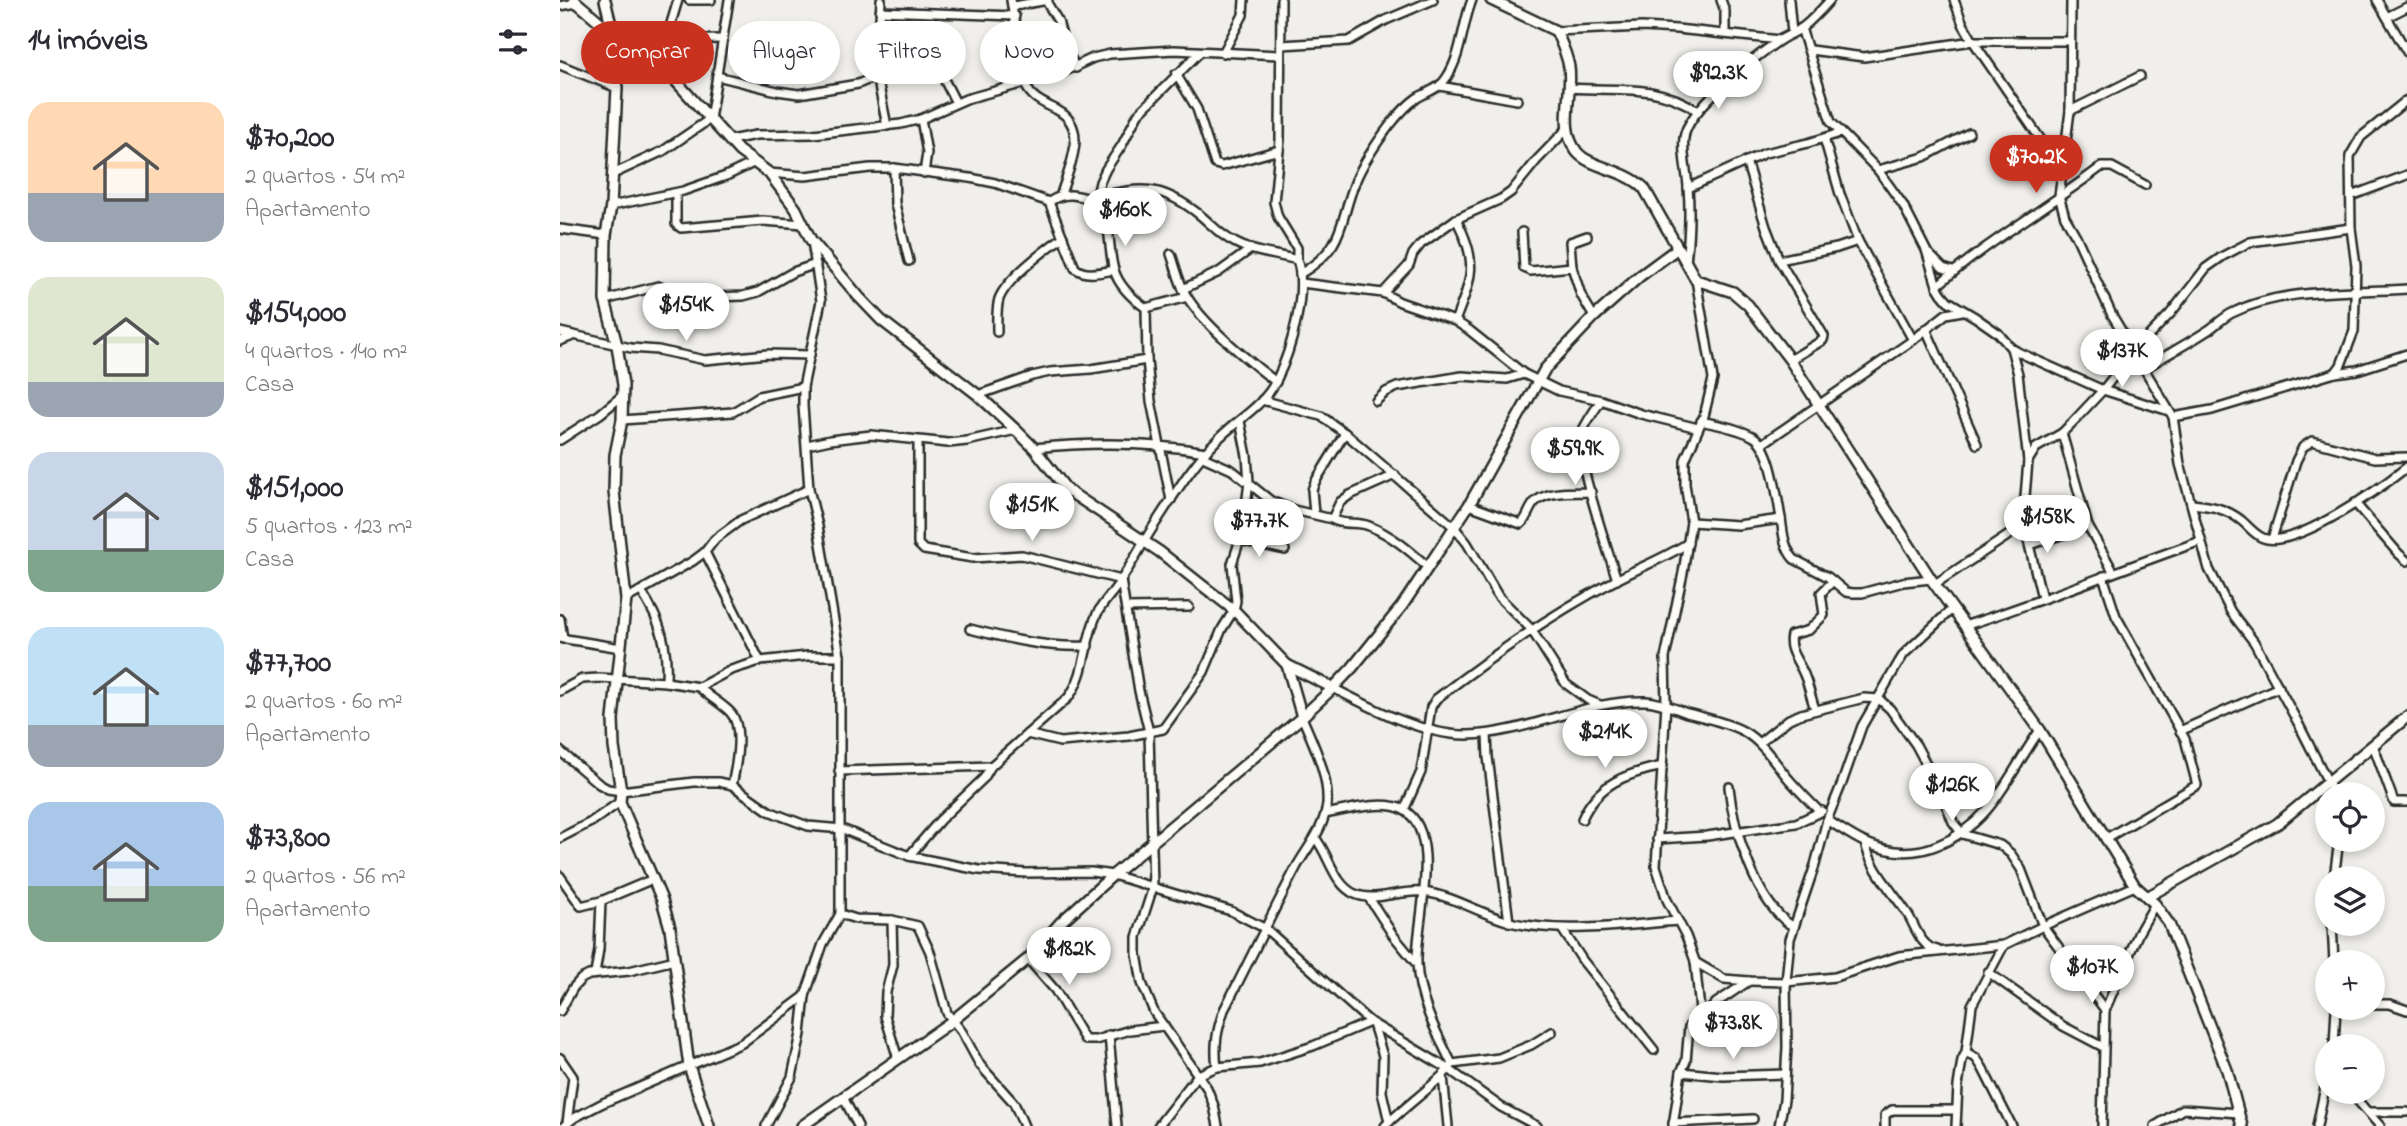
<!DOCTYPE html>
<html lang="pt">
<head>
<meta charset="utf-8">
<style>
  :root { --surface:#fff; --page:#f7f7f7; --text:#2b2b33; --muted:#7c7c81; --accent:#c8321e }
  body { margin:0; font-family:"Indie Flower",sans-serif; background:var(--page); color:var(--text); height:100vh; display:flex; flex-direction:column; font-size:26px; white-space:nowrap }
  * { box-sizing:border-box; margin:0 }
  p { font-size:23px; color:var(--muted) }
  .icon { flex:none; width:38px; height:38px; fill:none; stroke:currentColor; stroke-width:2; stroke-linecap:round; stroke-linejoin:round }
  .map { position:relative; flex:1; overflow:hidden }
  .sheet { display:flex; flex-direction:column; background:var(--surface); width:560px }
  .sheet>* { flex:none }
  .guide { position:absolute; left:21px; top:21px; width:665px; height:63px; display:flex; gap:14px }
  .buttons { position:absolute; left:1755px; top:782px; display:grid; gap:14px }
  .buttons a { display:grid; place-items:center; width:70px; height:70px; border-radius:50%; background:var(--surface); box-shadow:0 4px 10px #0003; font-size:35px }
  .price { position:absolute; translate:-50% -60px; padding:0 16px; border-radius:24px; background:#fff; color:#222; font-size:23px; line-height:46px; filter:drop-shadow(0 2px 4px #0008) }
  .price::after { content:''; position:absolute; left:50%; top:42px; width:21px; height:16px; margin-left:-10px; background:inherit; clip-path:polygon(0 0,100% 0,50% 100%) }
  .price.current { background:var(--accent); color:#fff }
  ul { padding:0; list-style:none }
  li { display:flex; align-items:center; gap:21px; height:175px; padding:0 28px }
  li span { display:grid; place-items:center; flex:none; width:196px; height:140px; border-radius:21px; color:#555 }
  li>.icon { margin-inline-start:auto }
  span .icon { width:84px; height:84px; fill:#fffc; stroke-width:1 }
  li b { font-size:30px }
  h2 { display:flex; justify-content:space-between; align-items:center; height:84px; padding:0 28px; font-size:30px }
  .tag { padding:0 24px; border-radius:32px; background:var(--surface); box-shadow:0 4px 10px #0003; font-size:24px; line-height:63px }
  .tag.current { background:var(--accent); color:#fff }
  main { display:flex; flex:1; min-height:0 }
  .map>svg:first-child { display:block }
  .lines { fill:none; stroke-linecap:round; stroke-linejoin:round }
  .minor-casing { stroke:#2b2b2b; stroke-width:12 }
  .tertiary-casing { stroke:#2b2b2b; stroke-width:14 }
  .minor { stroke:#fdfcf7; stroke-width:7 }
  .tertiary { stroke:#fdfcf7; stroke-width:9 }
</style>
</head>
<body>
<main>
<section class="sheet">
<h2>14 imóveis<svg class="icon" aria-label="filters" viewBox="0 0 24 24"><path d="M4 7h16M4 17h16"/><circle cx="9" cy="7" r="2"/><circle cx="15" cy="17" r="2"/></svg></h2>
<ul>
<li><span style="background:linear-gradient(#ffd9b3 65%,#9aa5b1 0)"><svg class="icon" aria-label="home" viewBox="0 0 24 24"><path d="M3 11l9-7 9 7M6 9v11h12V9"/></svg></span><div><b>$70,200</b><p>2 quartos · 54 m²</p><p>Apartamento</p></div></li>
<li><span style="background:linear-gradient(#dfe7d0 75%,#9aa5b1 0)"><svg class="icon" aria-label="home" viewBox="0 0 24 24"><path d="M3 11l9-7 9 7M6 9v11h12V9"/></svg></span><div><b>$154,000</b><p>4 quartos · 140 m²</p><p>Casa</p></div></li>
<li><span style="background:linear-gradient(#c9d6e8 70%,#7fa58c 0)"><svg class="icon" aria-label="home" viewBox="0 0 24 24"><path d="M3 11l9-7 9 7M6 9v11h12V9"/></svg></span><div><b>$151,000</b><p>5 quartos · 123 m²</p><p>Casa</p></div></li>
<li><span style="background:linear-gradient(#bfe0f5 70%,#9aa5b1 0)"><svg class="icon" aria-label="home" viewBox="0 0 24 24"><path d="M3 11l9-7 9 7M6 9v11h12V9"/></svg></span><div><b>$77,700</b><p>2 quartos · 60 m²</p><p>Apartamento</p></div></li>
<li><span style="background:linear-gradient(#a9c7e8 60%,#7fa58c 0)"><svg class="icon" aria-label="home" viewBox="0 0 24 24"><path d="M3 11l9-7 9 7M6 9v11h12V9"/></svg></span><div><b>$73,800</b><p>2 quartos · 56 m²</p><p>Apartamento</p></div></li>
</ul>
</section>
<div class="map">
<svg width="1847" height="1126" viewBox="0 0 1847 1126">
  <rect width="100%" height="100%" fill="#f0efeb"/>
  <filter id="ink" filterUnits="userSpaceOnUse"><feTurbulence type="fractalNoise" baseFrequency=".0143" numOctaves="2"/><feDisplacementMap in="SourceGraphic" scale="14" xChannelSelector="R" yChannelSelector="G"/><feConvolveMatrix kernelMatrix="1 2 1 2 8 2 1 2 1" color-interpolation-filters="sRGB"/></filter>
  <g filter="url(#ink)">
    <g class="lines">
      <!-- minor casing -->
      <g class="minor-casing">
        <g id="minor">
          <polyline points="129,0 151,0"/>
          <polyline points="321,0 317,76 327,126"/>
          <path d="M451,0L464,82C471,99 482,102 497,110C530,127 509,168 501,194"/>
          <polyline points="721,0 720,140 714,202 718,217 737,248 737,260"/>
          <polyline points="1161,0 1165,11 1165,33"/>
          <polyline points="1229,0 1232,33"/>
          <polyline points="1394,0 1403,24 1413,41 1503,172"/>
          <polyline points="1511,0 1510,111 1499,196 1505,217 1516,236 1552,315 1613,417 1620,464 1649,569 1671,612 1694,642 1737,721 1774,794"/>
          <polyline points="1817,0 1847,52"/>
          <polyline points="486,1 498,21 505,47 516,68"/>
          <polyline points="0,6 17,3"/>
          <polyline points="454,6 488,0"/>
          <polyline points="320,11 455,16"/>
          <polyline points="1827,17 1847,7"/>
          <polyline points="1241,28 1271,122 1318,170 1343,205 1366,250 1377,286 1382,294 1388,301 1415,317 1438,333 1451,348 1460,353 1543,390 1609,411"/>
          <polyline points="996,31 1082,27 1117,29 1220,40"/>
          <polyline points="721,45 789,41 826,20 873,0"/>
          <polyline points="80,48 106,40 163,39"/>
          <polyline points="1250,50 1304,57 1413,41 1510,41"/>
          <polyline points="663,53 683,15 684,0"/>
          <polyline points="96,59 106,40 118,0"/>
          <polyline points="0,65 57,88"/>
          <polyline points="616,74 637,109 655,164 662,166 719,150"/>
          <polyline points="157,76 217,91 239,94 298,84 336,68 374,60 396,103"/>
          <polyline points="880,86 957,100"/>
          <path d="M1010,88C1058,92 1094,82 1138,111"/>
          <polyline points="1510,111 1580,76"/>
          <polyline points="361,119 367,153 364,173"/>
          <polyline points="1264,138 1280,194 1298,241 1353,340"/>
          <polyline points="170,140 196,135 253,134 341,124 361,119 406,99 501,73 533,58 550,54 614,50 720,55"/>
          <polyline points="1186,161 1206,227 1219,260 1264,336 1263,340 1230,360"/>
          <polyline points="334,168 335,204 349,261"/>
          <polyline points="1318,170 1364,157 1409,133"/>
          <path d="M209,173L245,176L310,168H334L410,178L435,183L489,202C506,191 517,195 536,201C553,221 547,246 554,270C559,286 573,299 586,308L587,360L591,401L611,500"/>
          <polyline points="53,174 103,151 150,119 169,0"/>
          <polyline points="1128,188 1205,153 1248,143 1280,133"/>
          <polyline points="116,193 116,224 121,228 203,221 244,224"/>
          <polyline points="1791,196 1847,175"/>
          <polyline points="536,200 540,182 546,169 562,145 578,114 640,52"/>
          <path d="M489,202L515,268C525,277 542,272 554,270"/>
          <polyline points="51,206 123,191 166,176 193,163"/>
          <polyline points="0,229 46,235"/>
          <polyline points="962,232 964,268 971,271 1012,267 1021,295 1034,317"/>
          <path d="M611,254C616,268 619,283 626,295C642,323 690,362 716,382"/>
          <polyline points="1369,254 1383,268 1393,271"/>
          <polyline points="1219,260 1277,248 1298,241"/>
          <path d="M1126,262C1129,237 1130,211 1128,187C1127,171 1122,154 1124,138C1127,109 1195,57 1220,40C1228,35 1237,32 1243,27C1253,19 1262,9 1270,0"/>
          <polyline points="1012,267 1010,242 1027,236"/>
          <path d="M740,274C787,246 778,223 796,180C804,161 818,141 830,125C838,115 847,105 857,98C868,91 880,89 887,77C902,54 902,25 912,0"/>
          <polyline points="1136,280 1153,379 1144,416 1125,460 1125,484 1131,522 1123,573 1105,658 1106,704 1096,866 1107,900 1126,936 1135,961 1141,1020"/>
          <polyline points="741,283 823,293 840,302 895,321 909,330 964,374 999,391 1041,400 1081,414 1138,428"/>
          <path d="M1377,286C1428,241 1487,208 1541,167H1552L1585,185"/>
          <polyline points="623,289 659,272 691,249"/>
          <polyline points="823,293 849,265 853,254 861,244 896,219 941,199 951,192 977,160 1008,128"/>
          <polyline points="45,300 98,286 125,298 183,296 198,292 233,272 256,264"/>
          <polyline points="586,308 627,297"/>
          <path d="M895,321C912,278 919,262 896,219"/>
          <polyline points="1366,329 1417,444"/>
          <polyline points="0,332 71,348 98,350 145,360 208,354 250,355"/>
          <path d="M437,332C437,322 436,309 439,299C447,278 485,250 503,237"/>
          <polyline points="0,341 13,336"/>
          <polyline points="1451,348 1458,374 1468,461"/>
          <path d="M1585,368C1606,355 1629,343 1650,329C1657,324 1664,317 1672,313C1724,287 1790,293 1847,289"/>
          <polyline points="1775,373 1781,365 1794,331 1796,266 1791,228 1790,156 1801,137 1847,100"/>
          <polyline points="418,395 472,376 490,372 531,369 587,360"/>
          <polyline points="702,400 761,416 785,433 894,527 907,543 938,596 971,629 1006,684 1028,700 1040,705"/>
          <path d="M1041,400C1035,411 1023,425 1020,438C1015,454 1050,557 1057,580"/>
          <polyline points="816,401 826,392 837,387 902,376 947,379 964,374"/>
          <polyline points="1613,417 1652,410 1775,373 1797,370 1847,354"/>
          <polyline points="62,420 173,412 199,396 243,387"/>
          <path d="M1141,421C1157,425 1179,428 1194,437C1212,448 1217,498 1221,518C1223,533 1224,548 1234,559L1268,577L1286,592L1293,593H1302L1343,582L1371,579"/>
          <polyline points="1502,433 1528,526 1553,571"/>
          <polyline points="0,440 40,414 63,395"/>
          <polyline points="358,441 358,544 364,550 413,558 462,555 561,580 579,691 589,732 593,887 577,937 577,954 582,983 594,1012 647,1088 654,1106 658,1126"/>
          <polyline points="1202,444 1353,340 1386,314 1402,311"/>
          <polyline points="247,445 270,440 311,435 388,443 407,441 456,430"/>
          <path d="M474,448C531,442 589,442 646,452"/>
          <path d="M643,457L672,470L711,501L734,510L772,519C783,526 797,521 809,526C832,535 850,551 868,567"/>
          <polyline points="1795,503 1838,553 1847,561"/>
          <path d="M1632,504C1651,506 1666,508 1682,521C1689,527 1695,535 1703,538C1734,550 1822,487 1847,467"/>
          <path d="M909,505L961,524C968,518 969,507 976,501C990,490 1014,493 1031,492"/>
          <polyline points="754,514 752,490 755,482 785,433"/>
          <polyline points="772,519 780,502 790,495 835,475"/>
          <polyline points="1463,520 1482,598"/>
          <polyline points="1131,522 1178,525 1221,519"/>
          <polyline points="1712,539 1736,461 1743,447 1752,441 1815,458 1847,457"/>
          <polyline points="679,540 725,550"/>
          <polyline points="1470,545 1528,526"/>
          <polyline points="145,552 200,661"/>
          <polyline points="1543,576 1556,616 1625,739 1637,785 1545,839"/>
          <polyline points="1375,584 1452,533 1463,520 1468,461 1476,448 1502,433 1511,424 1543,390 1574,351 1610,314 1646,268 1663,256 1690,242 1791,228"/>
          <path d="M81,591C101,622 108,644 106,682"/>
          <polyline points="66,599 133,561 145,552 155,539 181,520 249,489"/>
          <polyline points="566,608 629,607"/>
          <polyline points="0,619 3,639"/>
          <path d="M1404,626C1484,601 1562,568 1641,541"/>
          <path d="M410,629C449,639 487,648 528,646"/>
          <polyline points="0,638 61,648"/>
          <path d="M139,687C149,697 161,703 170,712C184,726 176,767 172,785"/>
          <path d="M773,688C812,708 864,736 908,735C967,734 1026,699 1086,701C1101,702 1113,708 1127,713C1146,718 1166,722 1183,731C1202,742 1214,761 1227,777C1237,789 1249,801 1260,812"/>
          <polyline points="0,691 22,679 39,678 106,682 139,687 171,670 200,661 247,656 280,656"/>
          <path d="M1255,709C1251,698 1249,687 1245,677C1240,662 1227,651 1231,635L1249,630L1264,615L1261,593L1273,581"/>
          <polyline points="1620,731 1719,687"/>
          <polyline points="467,734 500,742 569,736 603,729 644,672 662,629 674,610 676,601 672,564 683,530 689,482 687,456 680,421"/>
          <polyline points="927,734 928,757 949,922"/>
          <polyline points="1199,743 1229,719 1241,714 1304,698 1319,699 1330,709 1356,745 1381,792 1393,822 1402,834 1440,845 1451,854 1461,869 1483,926 1545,1010"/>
          <polyline points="1813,745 1834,802 1847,802"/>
          <polyline points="0,751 39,784 48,789 61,791 134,782 159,782 172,785 209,811 224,817 248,826 282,829 349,856 419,870 466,873 531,872 553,875 671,911 706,929 810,1022 890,1070 941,1107 977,1126"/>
          <polyline points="279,771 431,766"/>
          <path d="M1169,787C1173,828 1196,905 1234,927"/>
          <path d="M844,810L861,772L871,707L876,699C933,655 993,613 1056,580C1080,567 1105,558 1128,543"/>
          <path d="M765,814C786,810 825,799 844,810C884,834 855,926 857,964C859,1000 876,1032 892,1064C889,1074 838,1112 825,1126"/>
          <path d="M1022,819C1037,784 1067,773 1103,766"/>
          <path d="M1267,820C1279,827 1291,836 1304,842C1328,853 1354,855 1378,845C1433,823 1448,775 1480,730"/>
          <polyline points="0,838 31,822 60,802"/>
          <path d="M756,839C769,855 774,885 795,894C816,903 840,889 863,892C896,896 923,916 954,923C1007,934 1064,925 1118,921"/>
          <polyline points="1097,839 1147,836 1236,823 1262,811"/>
          <path d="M1305,843C1312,871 1331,889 1347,913C1355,925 1360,947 1377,950"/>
          <path d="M349,856L380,820L424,778L431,766L508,698C527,673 524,641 537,614C543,602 552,594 559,583C572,564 582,544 595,524C614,495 633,463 658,439C678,419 705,405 717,379C731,351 748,290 737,260C717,254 693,253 674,242C661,236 651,224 640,215C602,185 583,186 538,197"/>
          <polyline points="0,876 21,906 41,901 93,879"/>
          <polyline points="1774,878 1779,840"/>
          <polyline points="809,898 833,935 856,963"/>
          <polyline points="280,914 296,919 332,920 358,926 370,952 387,1013 402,1032 420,1065 454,1103 464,1126"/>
          <polyline points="332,920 333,965 326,992 325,1016 338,1059"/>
          <polyline points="1772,924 1774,962"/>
          <polyline points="1002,929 1023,961 1094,1050"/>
          <polyline points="468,959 495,990 525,1040 536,1040 570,1030 604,1026"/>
          <polyline points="1135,962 1164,979 1189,981 1226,982 1275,977 1339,956 1444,945 1483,926 1575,886"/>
          <polyline points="1428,972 1503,1026 1543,1047"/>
          <polyline points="35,974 39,949 41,901"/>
          <polyline points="1813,1004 1830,1004 1847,1010"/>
          <polyline points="0,1011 13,988 21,979 29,975 69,971 115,960"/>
          <polyline points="813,1024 823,1056 822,1092 829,1122"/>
          <polyline points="549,1035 557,1126"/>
          <polyline points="1774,1046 1776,1008"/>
          <polyline points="1406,1052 1416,1058 1422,1067 1452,1126"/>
          <polyline points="0,1058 13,1077 7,1123"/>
          <polyline points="892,1064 939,1058 971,1045 992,1032"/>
          <path d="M657,1067C654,1045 657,1030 664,1010C689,962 712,913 737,866C749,845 764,829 767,804C769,775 753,743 742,717"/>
          <polyline points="1121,1072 1163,1076 1225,1074"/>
          <polyline points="883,1076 888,1126"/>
          <polyline points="1790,1092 1820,1126"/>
          <polyline points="283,1097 298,1126"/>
          <polyline points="1808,1112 1847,1112"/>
          <polyline points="1113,1123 1193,1119"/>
          <polyline points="4,1126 14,1118 43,1103 182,1043 245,996"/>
          <polyline points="206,1126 232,1077 241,1034 245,996 263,944 280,914 280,656 258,526 249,489 243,406 243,387 261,301 252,241"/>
          <polyline points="598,1126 638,1075 657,1067 700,1063 753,1046 810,1022"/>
          <polyline points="1113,1126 1121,1072 1126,1061 1129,1026 1141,1020 1156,1003 1189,981"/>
          <polyline points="1219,1126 1224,1100 1227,1047 1226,982 1230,939 1255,865 1267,820 1282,783 1302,726 1339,662 1344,654 1392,609"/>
          <polyline points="1325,1126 1325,1115 1332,1110 1396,1110"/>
          <polyline points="1396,1126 1398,1086 1402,1060 1406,1052 1412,1005 1444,945"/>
          <polyline points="1542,1126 1545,1010 1579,932 1595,904"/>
          <polyline points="1595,1126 1623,1109 1679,1113"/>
          <polyline points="1757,1126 1768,1073"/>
        </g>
      </g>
      <!-- tertiary casing -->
      <g class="tertiary-casing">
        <g id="tertiary">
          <polyline points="14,0 53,33 96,59 179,151 209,173 236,209 251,240 299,297 321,320 418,395 456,430 474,448 507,490 600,552 643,586 674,610 727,665 773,688"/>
          <polyline points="45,0 53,33 57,88 51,206 46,235 45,300 57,345 63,385 62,420 55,455 54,491 66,599 53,719 54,747 61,791 60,802 102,900 110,928 129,1066 149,1126"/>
          <path d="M931,0L996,31C1001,42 1007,54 1009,67C1013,94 998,128 1017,152C1030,168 1065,169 1084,188L1136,280L1173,292L1188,305L1230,360L1371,579L1480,730L1575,886L1595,904L1609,924L1667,1070L1682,1126"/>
          <polyline points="727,665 742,717"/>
          <polyline points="1587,897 1717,824 1847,717"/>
          <polyline points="242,1126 392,1021 468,959 501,922 553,875 742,717 773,688 792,668 842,606 868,567 909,505 985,369 1034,317 1080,276 1118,248"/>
        </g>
      </g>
      <!-- minor -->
      <use href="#minor" class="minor"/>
      <!-- tertiary -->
      <use href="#tertiary" class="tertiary"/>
    </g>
  </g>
</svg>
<div class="buttons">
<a><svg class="icon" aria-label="locate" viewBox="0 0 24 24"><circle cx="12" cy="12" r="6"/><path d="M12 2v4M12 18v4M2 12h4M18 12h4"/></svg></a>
<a><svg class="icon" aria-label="layers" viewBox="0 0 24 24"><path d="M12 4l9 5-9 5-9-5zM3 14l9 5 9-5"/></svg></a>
<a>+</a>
<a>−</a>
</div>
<b class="price" style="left:1158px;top:111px">$92.3K</b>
<b class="price current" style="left:1476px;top:195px">$70.2K</b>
<b class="price" style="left:565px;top:248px">$160K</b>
<b class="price" style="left:126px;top:343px">$154K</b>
<b class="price" style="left:1562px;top:389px">$137K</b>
<b class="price" style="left:1015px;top:487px">$59.9K</b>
<b class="price" style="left:472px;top:543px">$151K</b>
<b class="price" style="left:1487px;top:555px">$158K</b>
<b class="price" style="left:699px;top:559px">$77.7K</b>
<b class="price" style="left:1045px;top:770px">$214K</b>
<b class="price" style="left:1392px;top:823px">$126K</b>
<b class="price" style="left:509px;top:987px">$182K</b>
<b class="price" style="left:1532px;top:1005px">$107K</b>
<b class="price" style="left:1173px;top:1061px">$73.8K</b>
<div class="guide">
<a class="tag current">Comprar</a>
<a class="tag">Alugar</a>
<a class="tag">Filtros</a>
<a class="tag">Novo</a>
</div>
</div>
</main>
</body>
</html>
